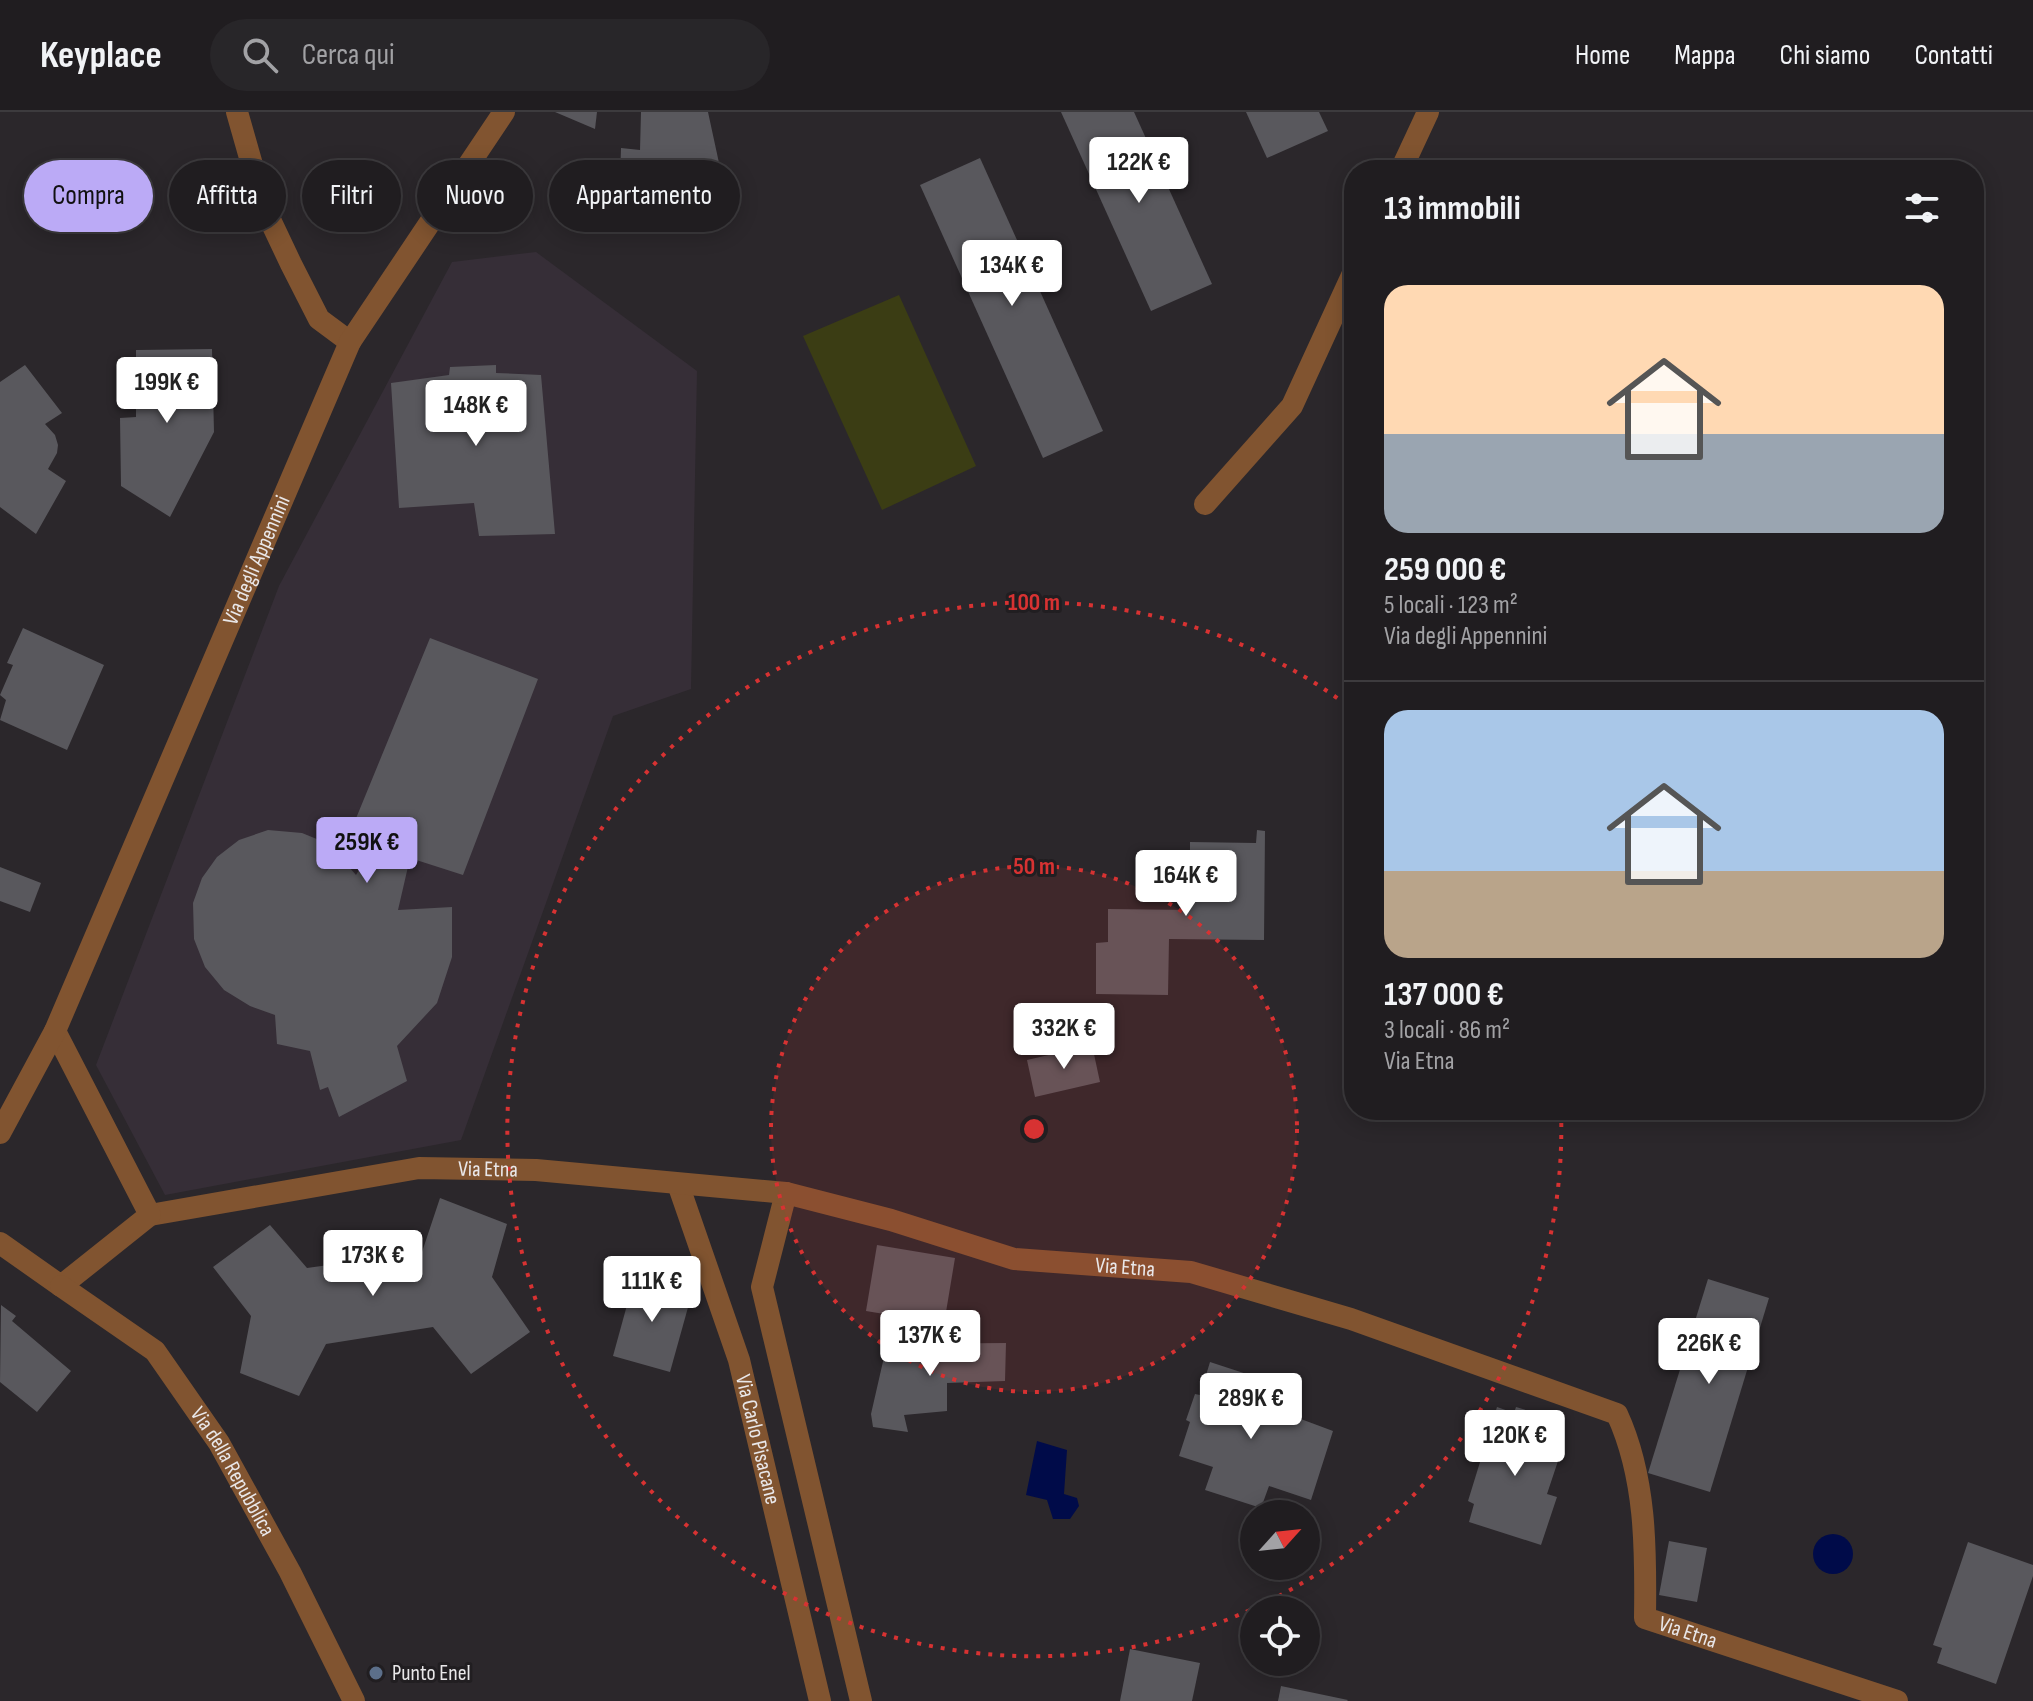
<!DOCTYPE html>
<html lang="it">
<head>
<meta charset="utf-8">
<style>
  :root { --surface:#201d20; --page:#282629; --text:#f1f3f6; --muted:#a2a2a5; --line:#3d3b3e; --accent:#bbaaf6 }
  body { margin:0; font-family:"Sofia Sans Condensed",sans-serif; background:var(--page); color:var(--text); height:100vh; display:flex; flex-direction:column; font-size:30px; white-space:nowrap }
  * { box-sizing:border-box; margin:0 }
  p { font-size:26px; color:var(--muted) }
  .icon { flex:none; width:44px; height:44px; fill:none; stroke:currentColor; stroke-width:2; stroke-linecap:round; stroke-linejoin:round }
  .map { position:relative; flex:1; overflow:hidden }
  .sheet { position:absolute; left:1344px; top:48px; width:640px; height:960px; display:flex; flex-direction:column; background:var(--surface); border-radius:32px; box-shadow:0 4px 20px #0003,0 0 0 2px var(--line) }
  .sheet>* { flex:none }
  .hud { position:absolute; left:24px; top:48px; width:760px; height:72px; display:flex; gap:16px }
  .needle { width:52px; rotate:63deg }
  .buttons { position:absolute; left:1240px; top:1388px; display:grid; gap:16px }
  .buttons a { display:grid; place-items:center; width:80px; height:80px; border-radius:50%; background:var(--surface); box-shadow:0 4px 20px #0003,0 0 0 2px var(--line); font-size:40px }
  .price { position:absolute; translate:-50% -68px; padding:0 18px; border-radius:8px; background:#fff; color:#222; font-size:26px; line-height:52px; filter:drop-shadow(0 2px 4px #0008) }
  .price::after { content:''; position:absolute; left:50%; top:48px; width:24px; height:18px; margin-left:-12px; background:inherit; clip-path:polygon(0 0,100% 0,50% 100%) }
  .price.on { background:var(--accent); color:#111 }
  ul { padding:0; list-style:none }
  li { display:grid; align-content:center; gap:16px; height:424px; padding:0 40px }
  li+li { border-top:2px solid var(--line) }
  li span { display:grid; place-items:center; height:248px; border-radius:24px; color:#555 }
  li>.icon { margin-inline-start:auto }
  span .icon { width:144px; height:144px; fill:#fffc; stroke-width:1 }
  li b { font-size:34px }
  h2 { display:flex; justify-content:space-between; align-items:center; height:96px; padding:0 40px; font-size:34px }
  .pill { padding:0 28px; border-radius:36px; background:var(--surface); box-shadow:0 4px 20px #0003,0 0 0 2px var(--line); font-size:28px; line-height:72px }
  .pill.on { background:var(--accent); color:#111 }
  header { display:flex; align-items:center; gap:48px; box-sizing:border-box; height:112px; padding:0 40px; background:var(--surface); border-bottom:2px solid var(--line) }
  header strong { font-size:38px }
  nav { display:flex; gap:44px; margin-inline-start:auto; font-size:28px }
  .search { width:560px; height:72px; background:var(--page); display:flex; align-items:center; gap:20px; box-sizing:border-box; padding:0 28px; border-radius:44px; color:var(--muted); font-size:30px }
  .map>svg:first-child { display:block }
  .built { fill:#362e37 }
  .green { fill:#3b3d14 }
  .water { fill:#000b49 }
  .building { fill:#59585d }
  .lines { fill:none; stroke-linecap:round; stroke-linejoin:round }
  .minor { stroke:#815430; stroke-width:22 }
  .tertiary { stroke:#815430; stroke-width:22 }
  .ring { fill:none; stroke:#d73232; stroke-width:4; stroke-dasharray:4 8 }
  .service-dot { fill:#5c6f8a; stroke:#211e21; stroke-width:3 }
  .labels { text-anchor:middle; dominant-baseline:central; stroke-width:6; stroke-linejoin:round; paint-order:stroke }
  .street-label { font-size:22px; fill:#e9e7e9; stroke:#211e21 }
  .poi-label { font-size:22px; fill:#e9e7e9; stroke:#211e21; text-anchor:start }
  .centre { fill:#d73232; stroke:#211e21; stroke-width:4 }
  .ring-label { font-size:24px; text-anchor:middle; font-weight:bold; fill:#d73232; stroke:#211e21; stroke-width:6; stroke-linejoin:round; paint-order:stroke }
</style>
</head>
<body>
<header>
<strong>Keyplace</strong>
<div class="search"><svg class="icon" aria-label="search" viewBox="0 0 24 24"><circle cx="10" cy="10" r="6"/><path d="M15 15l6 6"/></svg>Cerca qui</div>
<nav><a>Home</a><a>Mappa</a><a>Chi siamo</a><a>Contatti</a></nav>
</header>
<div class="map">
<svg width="2033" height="1589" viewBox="0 0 2033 1589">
  <rect width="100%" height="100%" fill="#2b272b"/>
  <!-- built -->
  <polygon class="built" points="536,140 697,259 691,577 613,604 461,1028 165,1083 96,953 279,474 452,150"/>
  <!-- green -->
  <polygon class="green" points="899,183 976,354 882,398 803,224"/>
  <!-- water -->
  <g class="water">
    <polygon points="1037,1329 1067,1338 1064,1382 1077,1386 1079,1394 1070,1407 1053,1407 1047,1388 1026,1383"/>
    <circle cx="1833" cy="1442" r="20"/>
  </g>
  <!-- building -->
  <g class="building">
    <polygon points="555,0 597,0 595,17"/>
    <polygon points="641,0 708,0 727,88 619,98 621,36 640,38"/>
    <polygon points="1061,0 1134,0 1212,172 1151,199"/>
    <polygon points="1246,0 1319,0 1328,19 1267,46"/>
    <polygon points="980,46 1103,319 1043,346 920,73"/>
    <polygon points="212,237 214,320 170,405 121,374 120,306 136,305 136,238"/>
    <polygon points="25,253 62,301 45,312 55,323 58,333 57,341 48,357 66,369 36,422 0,395 0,270"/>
    <polygon points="496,253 496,261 541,263 555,422 479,424 474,391 399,396 391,271 449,263 450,255"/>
    <polygon points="23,516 104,553 67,638 0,608 6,588 0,583 13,553 7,551"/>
    <polygon points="430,526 538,567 463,763 410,746 398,798 452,795 452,845 437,891 397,934 407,969 339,1005 328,975 320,978 310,939 277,932 275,903 250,894 224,878 205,855 194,827 193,791 202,766 217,745 239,728 268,718 302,721 329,732 356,763 375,731 350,721"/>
    <polygon points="1257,718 1265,719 1264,828 1169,827 1168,883 1096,882 1096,831 1108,830 1108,797 1190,798 1190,730 1256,731"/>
    <polygon points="0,755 41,771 30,800 0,789"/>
    <polygon points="1092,933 1100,970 1035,985 1027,948"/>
    <polygon points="440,1086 507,1112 492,1165 530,1220 471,1262 433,1215 326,1232 299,1284 240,1261 251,1204 213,1155 270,1113 307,1156 422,1140"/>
    <polygon points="877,1133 955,1146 944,1212 866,1199"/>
    <polygon points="635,1164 692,1181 670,1260 613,1244"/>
    <polygon points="1708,1167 1769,1186 1710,1380 1648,1361"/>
    <polygon points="1,1193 16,1204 12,1209 71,1259 37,1300 0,1270"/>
    <polygon points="1006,1231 1005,1269 947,1271 947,1299 904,1303 908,1320 873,1315 871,1302 887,1232"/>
    <polygon points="1210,1250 1265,1268 1258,1291 1333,1319 1311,1388 1269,1374 1261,1396 1205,1378 1213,1355 1179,1344 1190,1310 1186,1308 1195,1282 1200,1283"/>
    <polygon points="1497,1295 1514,1301 1516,1295 1529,1299 1527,1305 1550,1313 1542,1340 1559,1346 1547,1382 1557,1385 1541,1433 1469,1410 1474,1392 1468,1389"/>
    <polygon points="1669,1429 1707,1436 1697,1490 1659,1483"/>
    <polygon points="1968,1430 2033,1453 2033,1464 1996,1572 1937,1551 1942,1536 1933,1533"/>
    <polygon points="1130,1537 1200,1551 1192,1589 1120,1589"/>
    <polygon points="1281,1574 1348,1588 1347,1589 1278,1589"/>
  </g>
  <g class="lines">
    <!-- minor -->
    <g class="minor">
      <polyline points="237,0 264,95 291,152 319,207 350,230"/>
      <polyline points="1401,58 1428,0"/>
      <polyline points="1205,392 1292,294 1354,159"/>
      <path id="s1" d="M678,1072L739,1248L820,1589"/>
      <polyline points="786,1081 762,1175 861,1589"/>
      <path id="s2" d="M150,1103L419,1056L536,1058L786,1081L891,1108L1014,1147L1191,1160L1351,1207L1617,1302C1646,1365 1646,1437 1645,1506L1897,1589"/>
      <polyline points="0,1131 61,1174 150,1103 55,919"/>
      <path id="s3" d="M61,1174L155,1239L219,1331L290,1460L354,1589"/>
    </g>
    <!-- tertiary -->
    <path class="tertiary" id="s4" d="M0,1021L55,919L350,230L504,0"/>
  </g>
  <!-- distance rings -->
  <circle cx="1034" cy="1017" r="263" fill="#d73232" fill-opacity=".12"/>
  <g class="ring">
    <circle cx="1034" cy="1017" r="263"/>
    <path d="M1561 999A527 527 0 1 1 1351 596"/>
  </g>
  <!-- markers -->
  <circle class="service-dot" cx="376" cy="1561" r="8"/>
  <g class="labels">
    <!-- street labels -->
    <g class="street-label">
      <text stroke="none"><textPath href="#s4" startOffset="628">Via degli Appennini</textPath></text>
      <text stroke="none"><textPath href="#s2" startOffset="342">Via Etna</textPath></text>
      <text stroke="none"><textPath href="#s2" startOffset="990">Via Etna</textPath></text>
      <text stroke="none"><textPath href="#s1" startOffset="268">Via Carlo Pisacane</textPath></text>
      <text stroke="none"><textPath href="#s3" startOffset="258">Via della Repubblica</textPath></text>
      <text stroke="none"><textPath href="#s2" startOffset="1758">Via Etna</textPath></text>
    </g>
    <!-- poi labels -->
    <g class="poi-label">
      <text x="392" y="1561">Punto Enel</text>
    </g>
  </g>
  <circle cx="1034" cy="1017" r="12" class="centre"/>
  <g class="ring-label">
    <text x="1034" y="498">100 m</text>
    <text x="1034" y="762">50 m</text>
  </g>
</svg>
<div class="buttons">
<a><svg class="needle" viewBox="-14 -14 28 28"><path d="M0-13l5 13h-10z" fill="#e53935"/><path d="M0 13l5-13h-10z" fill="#a2a2a5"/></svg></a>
<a><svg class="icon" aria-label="locate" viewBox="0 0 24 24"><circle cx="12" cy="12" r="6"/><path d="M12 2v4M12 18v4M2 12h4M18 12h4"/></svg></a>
</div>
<b class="price" style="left:1139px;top:93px">122K €</b>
<b class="price" style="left:1012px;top:196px">134K €</b>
<b class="price" style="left:167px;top:313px">199K €</b>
<b class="price" style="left:476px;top:336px">148K €</b>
<b class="price on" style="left:367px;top:773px">259K €</b>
<b class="price" style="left:1186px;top:806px">164K €</b>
<b class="price" style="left:1064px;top:959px">332K €</b>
<b class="price" style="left:373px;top:1186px">173K €</b>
<b class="price" style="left:652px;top:1212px">111K €</b>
<b class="price" style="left:930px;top:1266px">137K €</b>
<b class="price" style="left:1709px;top:1274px">226K €</b>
<b class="price" style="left:1251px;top:1329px">289K €</b>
<b class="price" style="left:1515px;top:1366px">120K €</b>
<div class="hud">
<a class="pill on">Compra</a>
<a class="pill">Affitta</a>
<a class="pill">Filtri</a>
<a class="pill">Nuovo</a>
<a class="pill">Appartamento</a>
</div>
<section class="sheet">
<h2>13 immobili<svg class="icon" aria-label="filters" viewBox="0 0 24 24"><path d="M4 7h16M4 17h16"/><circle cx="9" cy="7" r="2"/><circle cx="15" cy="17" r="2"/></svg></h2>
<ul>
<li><span style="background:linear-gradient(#ffd9b3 60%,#9aa5b1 0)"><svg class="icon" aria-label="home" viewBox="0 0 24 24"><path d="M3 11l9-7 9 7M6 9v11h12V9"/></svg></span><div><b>259 000 €</b><p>5 locali · 123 m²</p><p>Via degli Appennini</p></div></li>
<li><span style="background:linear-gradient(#a9c7e8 65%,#b9a48a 0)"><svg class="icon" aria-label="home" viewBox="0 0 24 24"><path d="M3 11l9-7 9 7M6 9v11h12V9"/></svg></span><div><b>137 000 €</b><p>3 locali · 86 m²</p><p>Via Etna</p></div></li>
</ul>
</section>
</div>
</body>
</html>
